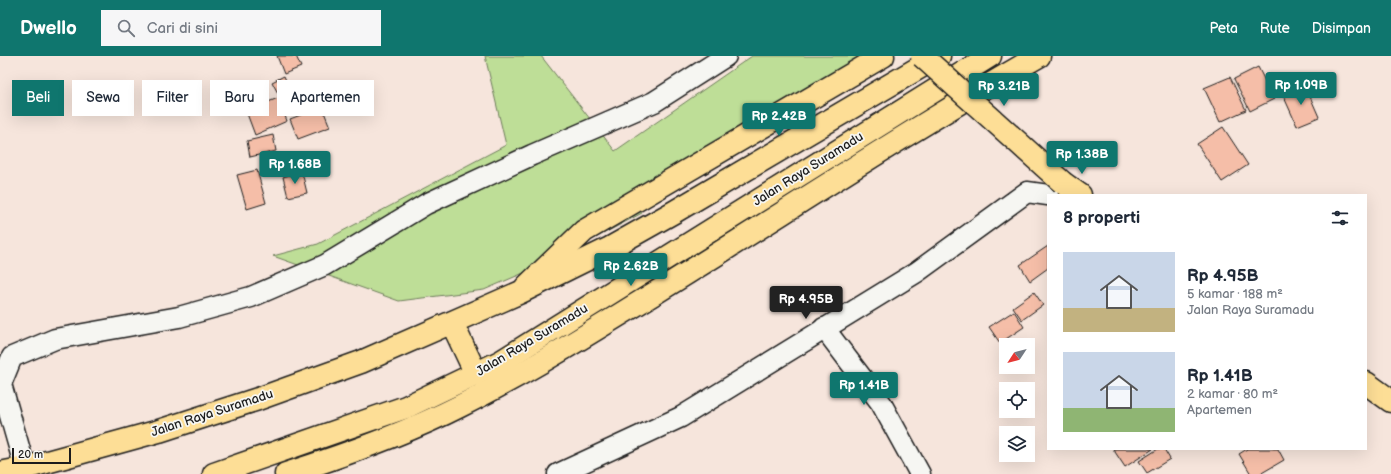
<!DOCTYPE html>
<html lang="id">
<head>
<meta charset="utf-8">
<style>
  :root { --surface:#fff; --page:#f6f6f7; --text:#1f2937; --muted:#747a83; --accent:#0f766e }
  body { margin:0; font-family:"Balsamiq Sans",sans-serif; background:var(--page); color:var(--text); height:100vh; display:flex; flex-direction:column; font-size:15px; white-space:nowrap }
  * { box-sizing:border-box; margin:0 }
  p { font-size:13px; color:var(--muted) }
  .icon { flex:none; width:22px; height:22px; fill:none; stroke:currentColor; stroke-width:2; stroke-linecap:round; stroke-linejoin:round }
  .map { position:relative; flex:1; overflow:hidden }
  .panel { position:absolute; left:1047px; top:138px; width:320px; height:256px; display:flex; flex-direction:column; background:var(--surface); border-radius:0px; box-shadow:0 4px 16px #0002 }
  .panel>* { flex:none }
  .top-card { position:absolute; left:12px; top:24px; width:380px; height:36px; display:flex; gap:8px }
  .needle { width:26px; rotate:234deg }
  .buttons { position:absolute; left:999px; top:282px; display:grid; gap:8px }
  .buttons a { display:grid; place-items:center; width:36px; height:36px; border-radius:0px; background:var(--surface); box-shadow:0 4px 16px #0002; font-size:20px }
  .scale { position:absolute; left:12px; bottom:10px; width:59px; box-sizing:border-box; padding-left:4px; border:2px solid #1c1c1c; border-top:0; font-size:11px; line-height:14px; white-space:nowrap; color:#1c1c1c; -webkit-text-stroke:3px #f6f6f2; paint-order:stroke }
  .price { position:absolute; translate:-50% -34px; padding:0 9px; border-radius:4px; background:var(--accent); color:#fff; font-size:13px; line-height:26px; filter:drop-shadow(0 1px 2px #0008) }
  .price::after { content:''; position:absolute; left:50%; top:24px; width:12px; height:9px; margin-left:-6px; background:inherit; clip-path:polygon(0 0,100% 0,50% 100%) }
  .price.on { background:#222; color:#fff }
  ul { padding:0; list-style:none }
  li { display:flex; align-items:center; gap:12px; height:100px; padding:0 16px }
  li span { display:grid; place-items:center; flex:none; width:112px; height:80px; border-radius:0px; color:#555 }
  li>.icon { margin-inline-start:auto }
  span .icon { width:48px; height:48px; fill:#fffc; stroke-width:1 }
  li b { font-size:17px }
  h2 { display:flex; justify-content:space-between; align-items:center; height:48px; padding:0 16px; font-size:17px }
  .chip { padding:0 14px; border-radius:0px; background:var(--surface); box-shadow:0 4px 16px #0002; font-size:14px; line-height:36px }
  .chip.on { background:var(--accent); color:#fff }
  header { display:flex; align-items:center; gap:24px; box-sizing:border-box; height:56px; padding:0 20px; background:var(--accent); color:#fff }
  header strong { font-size:19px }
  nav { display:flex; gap:22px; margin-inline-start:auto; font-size:14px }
  .search { width:280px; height:36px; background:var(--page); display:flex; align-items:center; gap:10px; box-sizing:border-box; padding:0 14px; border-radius:0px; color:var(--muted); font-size:15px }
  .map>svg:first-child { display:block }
  .green { fill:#bede97; stroke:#6d7d5a }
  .building { fill:#f5bea8; stroke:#1c1c1c }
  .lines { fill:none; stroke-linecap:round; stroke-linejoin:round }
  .minor-casing { stroke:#1c1c1c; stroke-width:23 }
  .major-casing { stroke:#1c1c1c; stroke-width:25 }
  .highway-casing { stroke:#1c1c1c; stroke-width:25 }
  .minor { stroke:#f6f6f2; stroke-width:20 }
  .major { stroke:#fdde96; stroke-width:22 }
  .highway { stroke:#fdde96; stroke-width:22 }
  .major-bridge-casing { stroke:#1c1c1c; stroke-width:25; stroke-linecap:butt }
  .major-bridge { stroke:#fdde96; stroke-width:22 }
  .labels { text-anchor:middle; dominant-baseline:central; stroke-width:3.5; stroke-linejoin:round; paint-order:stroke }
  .street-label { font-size:13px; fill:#1c1c1c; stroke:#f6f6f2 }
</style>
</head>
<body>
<header>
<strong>Dwello</strong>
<div class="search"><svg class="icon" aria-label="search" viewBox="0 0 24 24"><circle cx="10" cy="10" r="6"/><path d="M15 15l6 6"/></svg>Cari di sini</div>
<nav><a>Peta</a><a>Rute</a><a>Disimpan</a></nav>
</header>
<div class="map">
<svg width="1391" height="418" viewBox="0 0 1391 418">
  <rect width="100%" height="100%" fill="#f6e5dc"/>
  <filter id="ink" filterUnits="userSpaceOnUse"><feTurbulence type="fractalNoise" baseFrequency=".025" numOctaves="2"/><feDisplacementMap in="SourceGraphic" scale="8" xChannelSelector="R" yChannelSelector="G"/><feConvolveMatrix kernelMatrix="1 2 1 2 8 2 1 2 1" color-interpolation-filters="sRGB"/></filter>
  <g filter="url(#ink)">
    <!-- green -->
    <polygon class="green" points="485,0 541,0 615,95 752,0 880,0 632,141 642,157 556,203 484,234 399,245 273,200 318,188 506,89"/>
    <!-- building -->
    <g class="building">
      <polygon points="277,0 296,0 301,11 284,18"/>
      <polygon points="1258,11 1274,43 1250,55 1234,23"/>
      <polygon points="284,20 291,36 280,41 272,26"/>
      <polygon points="1230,21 1246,54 1220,66 1204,32"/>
      <polygon points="1305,29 1319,61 1297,70 1283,39"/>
      <polygon points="278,42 287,65 255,79 246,55"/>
      <polygon points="322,51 330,71 298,83 290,63"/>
      <polygon points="1223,71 1248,109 1222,126 1197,88"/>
      <polygon points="273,79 276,95 250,101 247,85"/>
      <polygon points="257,114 266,147 247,153 237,119"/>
      <polygon points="302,116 307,137 288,141 283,121"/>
      <polygon points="1048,190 1048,212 1030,225 1020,209"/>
      <polygon points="1034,236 1043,249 1022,264 1013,251"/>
      <polygon points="1014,255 1024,271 1000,287 989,271"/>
      <polygon points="1113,393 1153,393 1125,411"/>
      <polygon points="1158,393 1164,393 1170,403 1147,417 1139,405"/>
      <polygon points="1247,393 1278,393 1284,404 1260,418 1251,418 1239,398"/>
    </g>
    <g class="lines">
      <!-- minor casing -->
      <g class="minor-casing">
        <g id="minor">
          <polyline points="824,272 881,347 920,418"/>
          <polyline points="25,412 1,328 12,301 55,283 179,261 251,241 325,209 426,148 532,99 654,46 726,0"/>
          <polyline points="558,418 681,361 917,216 1027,136 1048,139"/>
        </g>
      </g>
      <!-- major casing -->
      <g class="major-casing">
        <g id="major">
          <polyline points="1063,127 1080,139"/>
          <polyline points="526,231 584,175 883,0"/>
          <polyline points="1366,327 1391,345"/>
          <path d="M286,418C345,399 405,378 460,350C527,317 591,276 655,237C783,158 908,75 1039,0"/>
        </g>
      </g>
      <!-- highway casing -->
      <g class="highway-casing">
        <g id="highway">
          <polyline points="452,267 476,318"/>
          <polyline points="0,417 25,412 159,375 258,343 361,306 521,236 610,192 674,156 939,0"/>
          <polyline points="214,418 406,351 500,306 990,0"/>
        </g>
      </g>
      <!-- minor -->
      <use href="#minor" class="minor"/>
      <!-- major -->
      <use href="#major" class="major"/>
      <!-- highway -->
      <use href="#highway" class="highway"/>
      <!-- major-bridge casing -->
      <g class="major-bridge-casing">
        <polyline id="major-bridge" points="922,0 1063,127"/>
      </g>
      <!-- major-bridge -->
      <use href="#major-bridge" class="major-bridge"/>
    </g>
  </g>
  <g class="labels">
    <!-- street labels -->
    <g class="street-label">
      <text transform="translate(808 113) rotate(-32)">Jalan Raya Suramadu</text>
      <text transform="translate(532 284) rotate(-31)">Jalan Raya Suramadu</text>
      <text transform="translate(212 357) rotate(-18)">Jalan Raya Suramadu</text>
    </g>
  </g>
</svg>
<div class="buttons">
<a><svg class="needle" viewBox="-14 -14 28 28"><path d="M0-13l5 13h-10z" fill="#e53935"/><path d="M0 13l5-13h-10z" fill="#747a83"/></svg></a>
<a><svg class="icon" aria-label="locate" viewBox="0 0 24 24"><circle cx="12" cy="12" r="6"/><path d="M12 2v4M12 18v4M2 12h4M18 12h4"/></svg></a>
<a><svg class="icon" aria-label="layers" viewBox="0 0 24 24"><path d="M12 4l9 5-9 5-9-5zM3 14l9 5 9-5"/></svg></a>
</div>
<div class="scale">20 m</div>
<b class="price" style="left:1301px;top:50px">Rp 1.09B</b>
<b class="price" style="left:1004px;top:51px">Rp 3.21B</b>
<b class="price" style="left:779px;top:81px">Rp 2.42B</b>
<b class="price" style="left:1082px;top:119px">Rp 1.38B</b>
<b class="price" style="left:295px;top:129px">Rp 1.68B</b>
<b class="price" style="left:631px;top:231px">Rp 2.62B</b>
<b class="price on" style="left:806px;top:264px">Rp 4.95B</b>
<b class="price" style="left:864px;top:350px">Rp 1.41B</b>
<div class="top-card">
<a class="chip on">Beli</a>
<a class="chip">Sewa</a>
<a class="chip">Filter</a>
<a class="chip">Baru</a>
<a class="chip">Apartemen</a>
</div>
<section class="panel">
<h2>8 properti<svg class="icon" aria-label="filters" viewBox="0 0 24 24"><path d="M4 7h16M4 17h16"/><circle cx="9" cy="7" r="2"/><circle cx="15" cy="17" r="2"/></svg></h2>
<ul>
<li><span style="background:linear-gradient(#c9d6e8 70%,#c2b280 0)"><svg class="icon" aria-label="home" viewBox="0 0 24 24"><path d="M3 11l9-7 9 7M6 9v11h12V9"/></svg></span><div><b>Rp 4.95B</b><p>5 kamar · 188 m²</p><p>Jalan Raya Suramadu</p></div></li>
<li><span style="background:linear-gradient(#c9d6e8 70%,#8fb573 0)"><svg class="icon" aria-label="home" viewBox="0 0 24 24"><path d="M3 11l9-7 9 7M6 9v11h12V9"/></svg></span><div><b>Rp 1.41B</b><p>2 kamar · 80 m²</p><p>Apartemen</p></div></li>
</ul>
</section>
</div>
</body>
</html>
